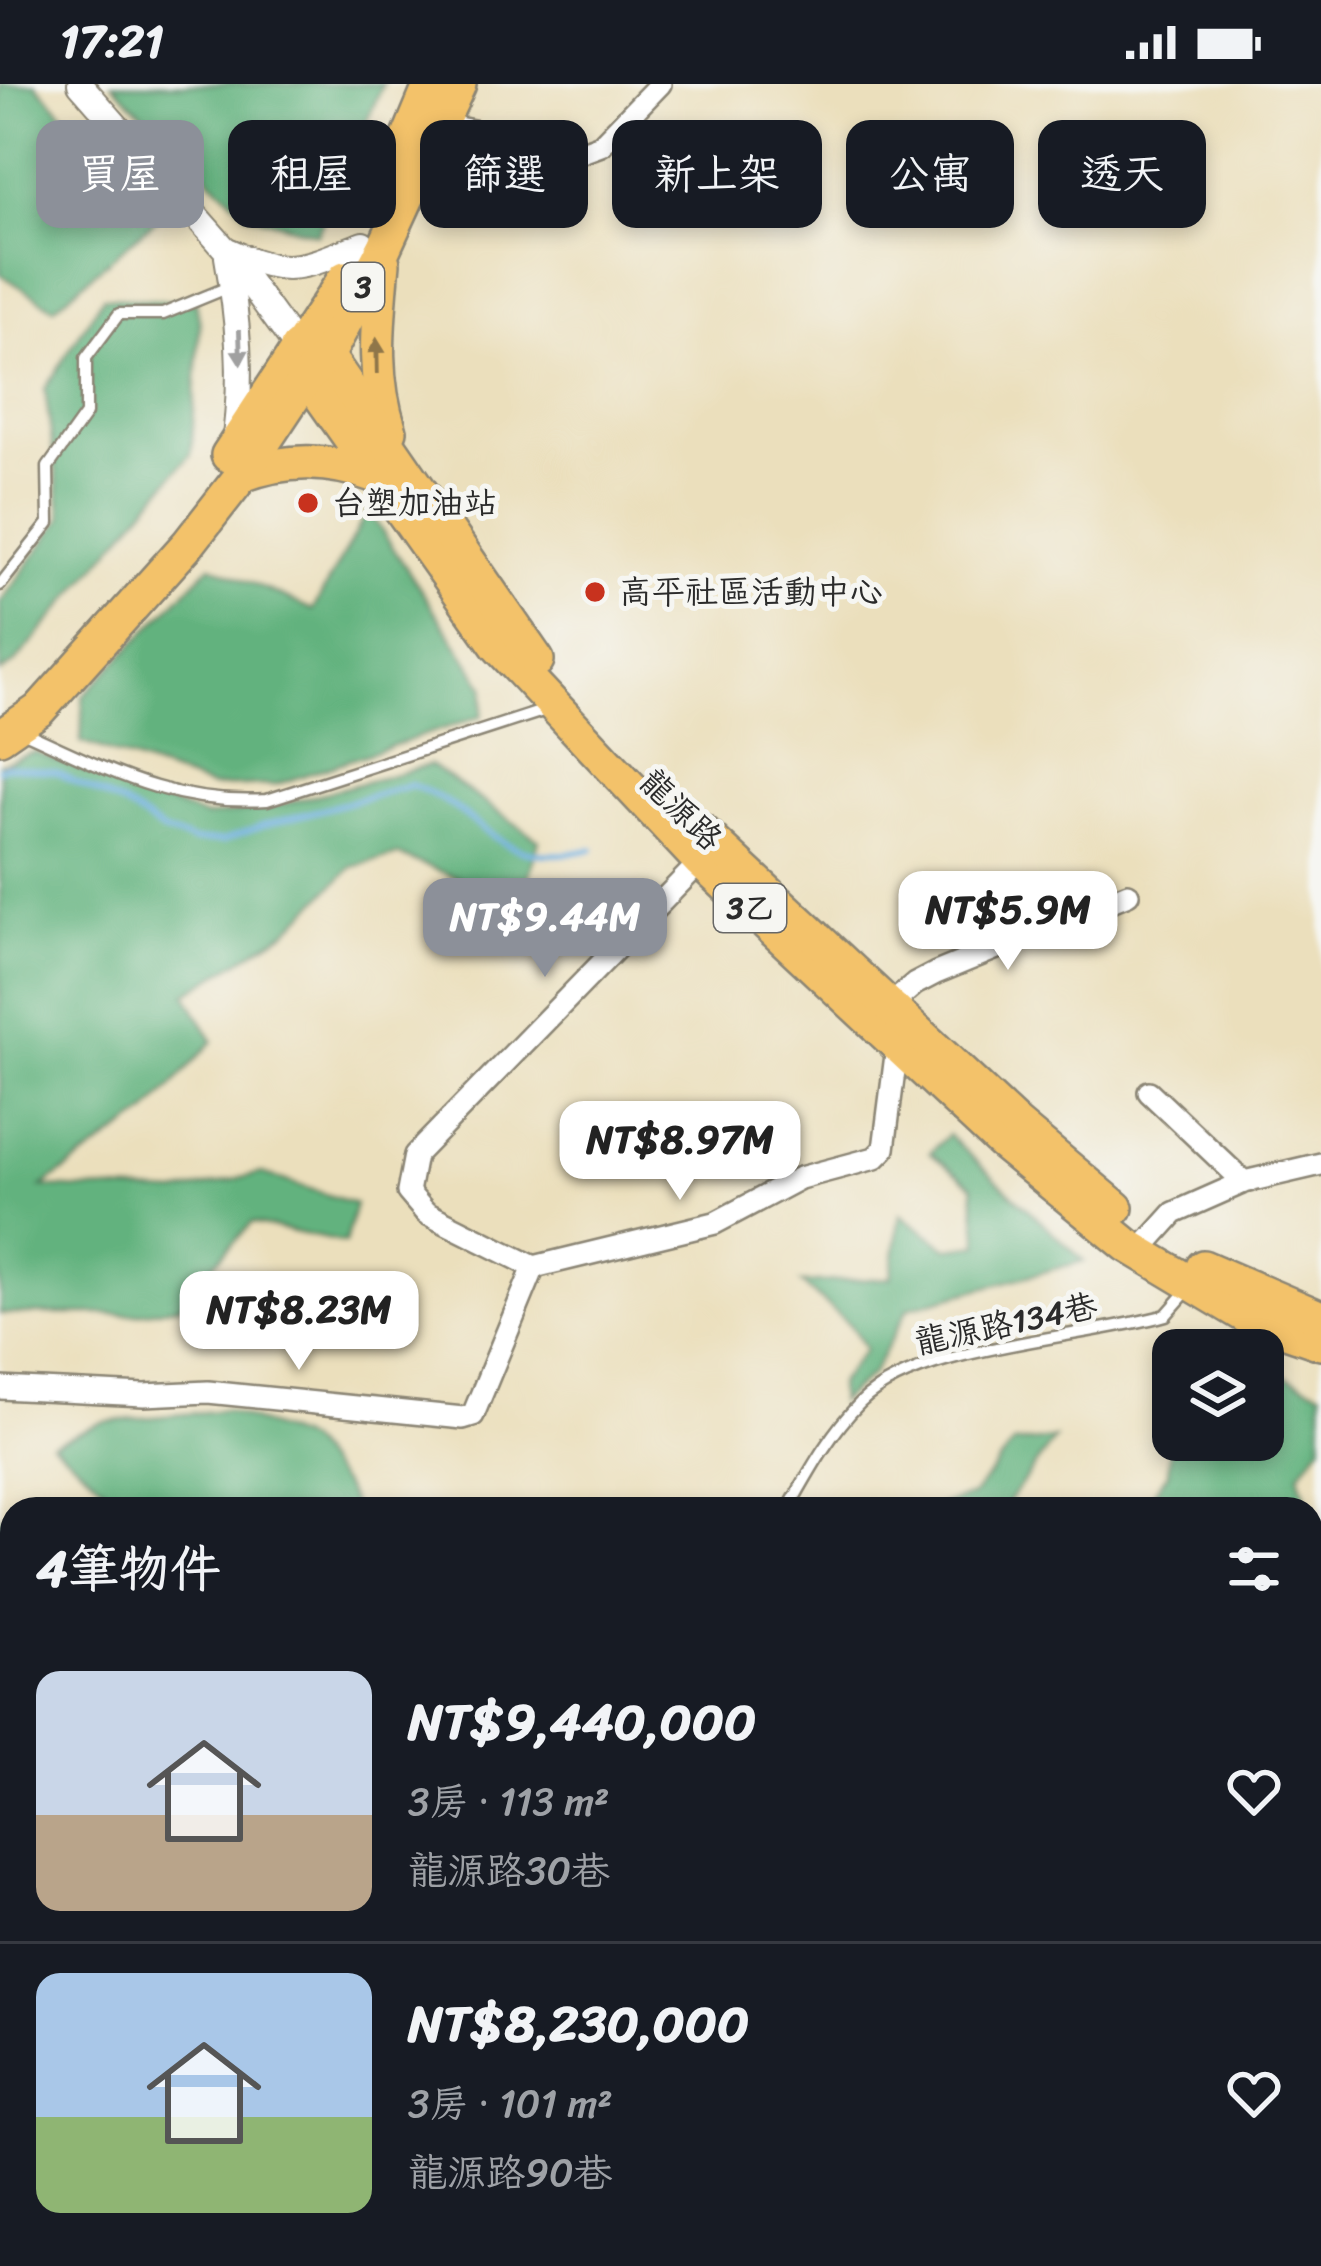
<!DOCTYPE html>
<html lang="zh-TW">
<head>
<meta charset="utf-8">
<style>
  :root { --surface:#171b24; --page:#20242c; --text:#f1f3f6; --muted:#9ea1a6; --line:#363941; --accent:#8c9099 }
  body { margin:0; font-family:Sriracha,"LXGW WenKai TC",sans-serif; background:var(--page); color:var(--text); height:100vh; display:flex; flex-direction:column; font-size:45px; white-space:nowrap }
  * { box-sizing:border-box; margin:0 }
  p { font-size:39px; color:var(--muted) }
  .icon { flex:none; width:66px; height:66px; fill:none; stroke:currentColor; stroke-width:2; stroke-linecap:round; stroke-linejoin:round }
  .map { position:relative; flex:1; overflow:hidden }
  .drawer { position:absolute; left:0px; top:1413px; width:1323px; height:771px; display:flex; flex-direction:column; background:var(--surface); border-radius:36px 36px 0 0; box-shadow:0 6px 18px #0003 }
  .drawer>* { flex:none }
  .guide { position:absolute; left:36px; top:36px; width:1251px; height:108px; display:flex; gap:24px }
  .fabs { position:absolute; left:1152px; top:1245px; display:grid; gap:24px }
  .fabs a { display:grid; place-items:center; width:132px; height:132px; border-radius:24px; background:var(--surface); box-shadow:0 6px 18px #0003; font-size:60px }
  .price { position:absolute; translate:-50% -102px; padding:0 27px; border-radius:24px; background:#fff; color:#222; font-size:39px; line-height:78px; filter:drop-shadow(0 3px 6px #0008) }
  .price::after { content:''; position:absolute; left:50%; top:72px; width:36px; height:27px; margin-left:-18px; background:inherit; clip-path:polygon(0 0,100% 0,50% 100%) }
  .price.on { background:var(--accent); color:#fff }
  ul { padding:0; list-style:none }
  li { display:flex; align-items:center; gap:36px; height:300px; padding:0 36px }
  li+li { border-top:3px solid var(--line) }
  li span { display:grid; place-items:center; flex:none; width:336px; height:240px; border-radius:24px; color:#555 }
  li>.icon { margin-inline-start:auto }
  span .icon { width:144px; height:144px; fill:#fffc; stroke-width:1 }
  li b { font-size:51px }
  h2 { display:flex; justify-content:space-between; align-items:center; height:144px; padding:0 36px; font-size:51px }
  .chip { padding:0 42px; border-radius:24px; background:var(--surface); box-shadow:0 6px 18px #0003; font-size:42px; line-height:108px }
  .chip.on { background:var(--accent); color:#fff }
  .status { display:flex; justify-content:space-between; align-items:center; height:84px; padding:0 60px; background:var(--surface); direction:ltr }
  .status svg { height:33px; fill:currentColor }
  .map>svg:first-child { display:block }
  .forest { fill:#62b27e; stroke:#466e54; stroke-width:3 }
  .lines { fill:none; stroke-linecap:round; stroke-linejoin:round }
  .stream { stroke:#66acdc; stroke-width:6 }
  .service-casing { stroke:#8b8574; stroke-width:15 }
  .minor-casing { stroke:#8b8574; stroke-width:26 }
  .tertiary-casing { stroke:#8b8574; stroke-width:28 }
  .primary-casing { stroke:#8b8574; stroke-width:38 }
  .service { stroke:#fff; stroke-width:10 }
  .minor { stroke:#fff; stroke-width:21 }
  .tertiary { stroke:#fff; stroke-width:24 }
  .primary { stroke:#f3c26a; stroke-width:33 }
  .oneway { fill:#a0a0a0 }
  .oneway2 { fill:#8f764a }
  .poi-dot { fill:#c8321e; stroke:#f6f6f2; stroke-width:4.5 }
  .labels { text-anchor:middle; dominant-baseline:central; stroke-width:10; stroke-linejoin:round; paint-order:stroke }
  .shield { fill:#f6f6f2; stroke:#686867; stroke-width:3 }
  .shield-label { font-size:30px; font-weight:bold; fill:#2b2b2b }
  .poi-label { font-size:33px; fill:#2b2b2b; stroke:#f6f6f2; text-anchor:start }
  .street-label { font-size:33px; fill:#2b2b2b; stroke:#f6f6f2 }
</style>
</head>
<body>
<div class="status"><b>17:21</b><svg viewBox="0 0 49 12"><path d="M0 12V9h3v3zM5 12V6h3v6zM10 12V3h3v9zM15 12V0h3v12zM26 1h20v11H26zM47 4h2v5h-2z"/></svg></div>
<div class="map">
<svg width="1321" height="2182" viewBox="0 0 1321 2182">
  <rect width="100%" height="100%" fill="#f6f6f2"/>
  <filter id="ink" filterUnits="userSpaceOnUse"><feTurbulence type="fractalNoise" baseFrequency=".00833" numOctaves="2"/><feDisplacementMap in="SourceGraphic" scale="24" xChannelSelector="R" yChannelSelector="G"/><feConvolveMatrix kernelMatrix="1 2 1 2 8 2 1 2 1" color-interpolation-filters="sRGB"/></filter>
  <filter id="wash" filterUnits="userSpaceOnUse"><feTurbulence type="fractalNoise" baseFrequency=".004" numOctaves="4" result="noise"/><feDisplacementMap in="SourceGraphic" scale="48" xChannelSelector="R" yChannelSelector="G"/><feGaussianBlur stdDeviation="2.7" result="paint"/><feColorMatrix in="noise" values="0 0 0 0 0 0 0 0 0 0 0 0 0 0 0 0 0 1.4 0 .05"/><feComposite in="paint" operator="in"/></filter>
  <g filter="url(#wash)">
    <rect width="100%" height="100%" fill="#ebdfbc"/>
    <!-- forest -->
    <g class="forest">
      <polygon points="0,0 36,0 159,133 54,224 0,190"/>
      <polygon points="112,0 383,0 317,150 247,130"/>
      <polygon points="103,213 196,218 200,240 191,370 15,579 0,589 0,519 62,434 45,305"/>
      <polygon points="368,426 485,603 482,632 275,701 211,703 81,658 83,612 211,481 313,526"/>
      <polygon points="34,668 205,733 268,724 430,681 539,756 526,802 492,807 398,771 352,783 288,846 186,910 213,957 146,1030 42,1103 178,1109 262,1089 355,1120 345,1159 252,1139 188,1207 180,1222 136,1230 0,1230 0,680"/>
      <polygon points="948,1051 1084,1177 908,1224 872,1290 839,1318 838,1300 865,1265 850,1241 801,1199 891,1194 900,1130 947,1164 979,1161 973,1102 930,1069"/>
      <polygon points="1277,1289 1321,1307 1321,1361 1299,1390 1309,1425 1141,1425 1168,1389 1173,1296 1173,1356 1263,1356 1263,1305"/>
      <polygon points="225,1326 307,1357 344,1403 355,1425 109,1425 109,1407 52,1359 103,1338"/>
      <polygon points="1055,1355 1008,1418 1013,1425 930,1425 973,1411 1013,1360"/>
      <polygon points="0,1433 12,1435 12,2172 198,2172 197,2182 0,2182"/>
      <polygon points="1311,1808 1321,1817 1321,2145 1311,2133"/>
      <polygon points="272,2172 1201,2172 1185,2182 270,2182"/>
    </g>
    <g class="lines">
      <!-- stream -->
      <g class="stream">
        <path d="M0,685L7,682L55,688L125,722L164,748L194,757H223L262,742L411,701C487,728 494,789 593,765"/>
        <polyline points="1311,1629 1321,1631"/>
        <polyline points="0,1664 12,1647"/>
      </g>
    </g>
  </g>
  <g filter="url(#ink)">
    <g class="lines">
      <!-- service casing -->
      <g class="service-casing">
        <g id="service">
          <polyline points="0,501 49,439 48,383 86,330 86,274 119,230 163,230 229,203"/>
          <path d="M22,647C107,685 171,722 267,716L552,624"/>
          <path d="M788,1425C809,1388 830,1349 860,1319C918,1261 1083,1255 1166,1231L1188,1206"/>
          <polyline points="236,2182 237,2172"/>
        </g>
      </g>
      <!-- minor casing -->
      <g class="minor-casing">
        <g id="minor">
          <polyline points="442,41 582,68 601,61 660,0"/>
          <polyline points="708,770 415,1071 408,1108 426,1129 534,1183 715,1139 800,1094 875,1074 884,1065 897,963"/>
          <polyline points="880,930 915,900 936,889 1128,810"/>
          <polyline points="1149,1008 1244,1098"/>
          <polyline points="1138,1169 1174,1129 1244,1098 1321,1080"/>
          <polyline points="0,1304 144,1311 208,1308 463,1334 473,1331 534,1183"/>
        </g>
      </g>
      <!-- tertiary casing -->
      <g class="tertiary-casing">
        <g id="tertiary">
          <polyline points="80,0 225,165 297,264"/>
          <path d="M230,167C289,195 306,182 363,160"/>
          <path d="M227,173C238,235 243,290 235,353"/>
        </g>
      </g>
      <!-- primary casing -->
      <g class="primary-casing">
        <g id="primary">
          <polyline points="381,120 431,0"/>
          <path d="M383,179C378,238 371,291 390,347"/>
          <polyline points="297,264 307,293 497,561 700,777 1001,1058 1127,1161 1251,1235 1321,1259"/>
          <polyline points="297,264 327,272 537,576"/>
          <polyline points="228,371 345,194"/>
          <path d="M242,391C288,374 329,375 376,392"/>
          <polyline points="0,653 39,626 189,459 242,391 307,293 327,272 384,164 459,0"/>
          <polyline points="702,747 1016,1040 1116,1124"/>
          <polyline points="1203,1183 1321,1234"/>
        </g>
      </g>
      <!-- service -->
      <use href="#service" class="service"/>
      <!-- minor -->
      <use href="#minor" class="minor"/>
      <!-- tertiary -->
      <use href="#tertiary" class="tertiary"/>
      <!-- primary -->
      <use href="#primary" class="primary"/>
    </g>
    <!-- one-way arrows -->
    <defs><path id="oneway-solid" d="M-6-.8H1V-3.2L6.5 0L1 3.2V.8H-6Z" transform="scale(3)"/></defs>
    <use class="oneway" href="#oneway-solid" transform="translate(240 263) rotate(88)"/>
    <use class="oneway2" href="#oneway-solid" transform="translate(377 272) rotate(-91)"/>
  </g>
  <!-- markers -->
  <g class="poi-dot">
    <circle cx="308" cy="419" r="12"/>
    <circle cx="595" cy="508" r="12"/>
  </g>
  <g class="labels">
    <!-- shield labels -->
    <g class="shield">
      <rect x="342" y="179" width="42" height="48" rx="9"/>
      <rect x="714" y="800" width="72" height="48" rx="9"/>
    </g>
    <g class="shield-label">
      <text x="363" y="203">3</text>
      <text x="750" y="824">3乙</text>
    </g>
    <!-- poi labels -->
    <g class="poi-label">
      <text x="332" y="419">台塑加油站</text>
      <text x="619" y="508">高平社區活動中心</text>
    </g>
    <!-- street labels -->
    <g class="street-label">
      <text transform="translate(681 726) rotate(44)">龍源路</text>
      <text transform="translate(1006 1240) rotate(-12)">龍源路134巷</text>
    </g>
  </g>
</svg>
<div class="fabs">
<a><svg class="icon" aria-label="layers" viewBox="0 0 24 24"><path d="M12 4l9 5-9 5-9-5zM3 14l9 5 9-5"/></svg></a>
</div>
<b class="price" style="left:1008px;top:889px">NT$5.9M</b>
<b class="price on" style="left:545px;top:896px">NT$9.44M</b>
<b class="price" style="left:680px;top:1119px">NT$8.97M</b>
<b class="price" style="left:299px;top:1289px">NT$8.23M</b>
<div class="guide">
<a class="chip on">買屋</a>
<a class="chip">租屋</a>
<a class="chip">篩選</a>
<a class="chip">新上架</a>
<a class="chip">公寓</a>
<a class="chip">透天</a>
</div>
<section class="drawer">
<h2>4筆物件<svg class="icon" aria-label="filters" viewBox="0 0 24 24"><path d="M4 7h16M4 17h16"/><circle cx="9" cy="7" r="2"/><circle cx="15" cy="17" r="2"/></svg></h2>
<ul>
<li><span style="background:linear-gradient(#c9d6e8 60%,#b9a48a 0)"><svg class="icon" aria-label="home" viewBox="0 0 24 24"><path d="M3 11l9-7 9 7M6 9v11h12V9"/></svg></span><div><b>NT$9,440,000</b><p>3房 · 113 m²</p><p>龍源路30巷</p></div><svg class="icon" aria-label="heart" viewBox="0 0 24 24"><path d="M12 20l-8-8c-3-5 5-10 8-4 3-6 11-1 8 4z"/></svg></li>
<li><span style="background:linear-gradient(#a9c7e8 60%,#8fb573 0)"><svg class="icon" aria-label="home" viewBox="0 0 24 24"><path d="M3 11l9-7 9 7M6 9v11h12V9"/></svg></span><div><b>NT$8,230,000</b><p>3房 · 101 m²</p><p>龍源路90巷</p></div><svg class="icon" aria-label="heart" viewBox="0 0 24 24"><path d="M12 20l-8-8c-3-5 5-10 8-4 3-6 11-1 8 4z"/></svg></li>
</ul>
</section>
</div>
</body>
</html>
